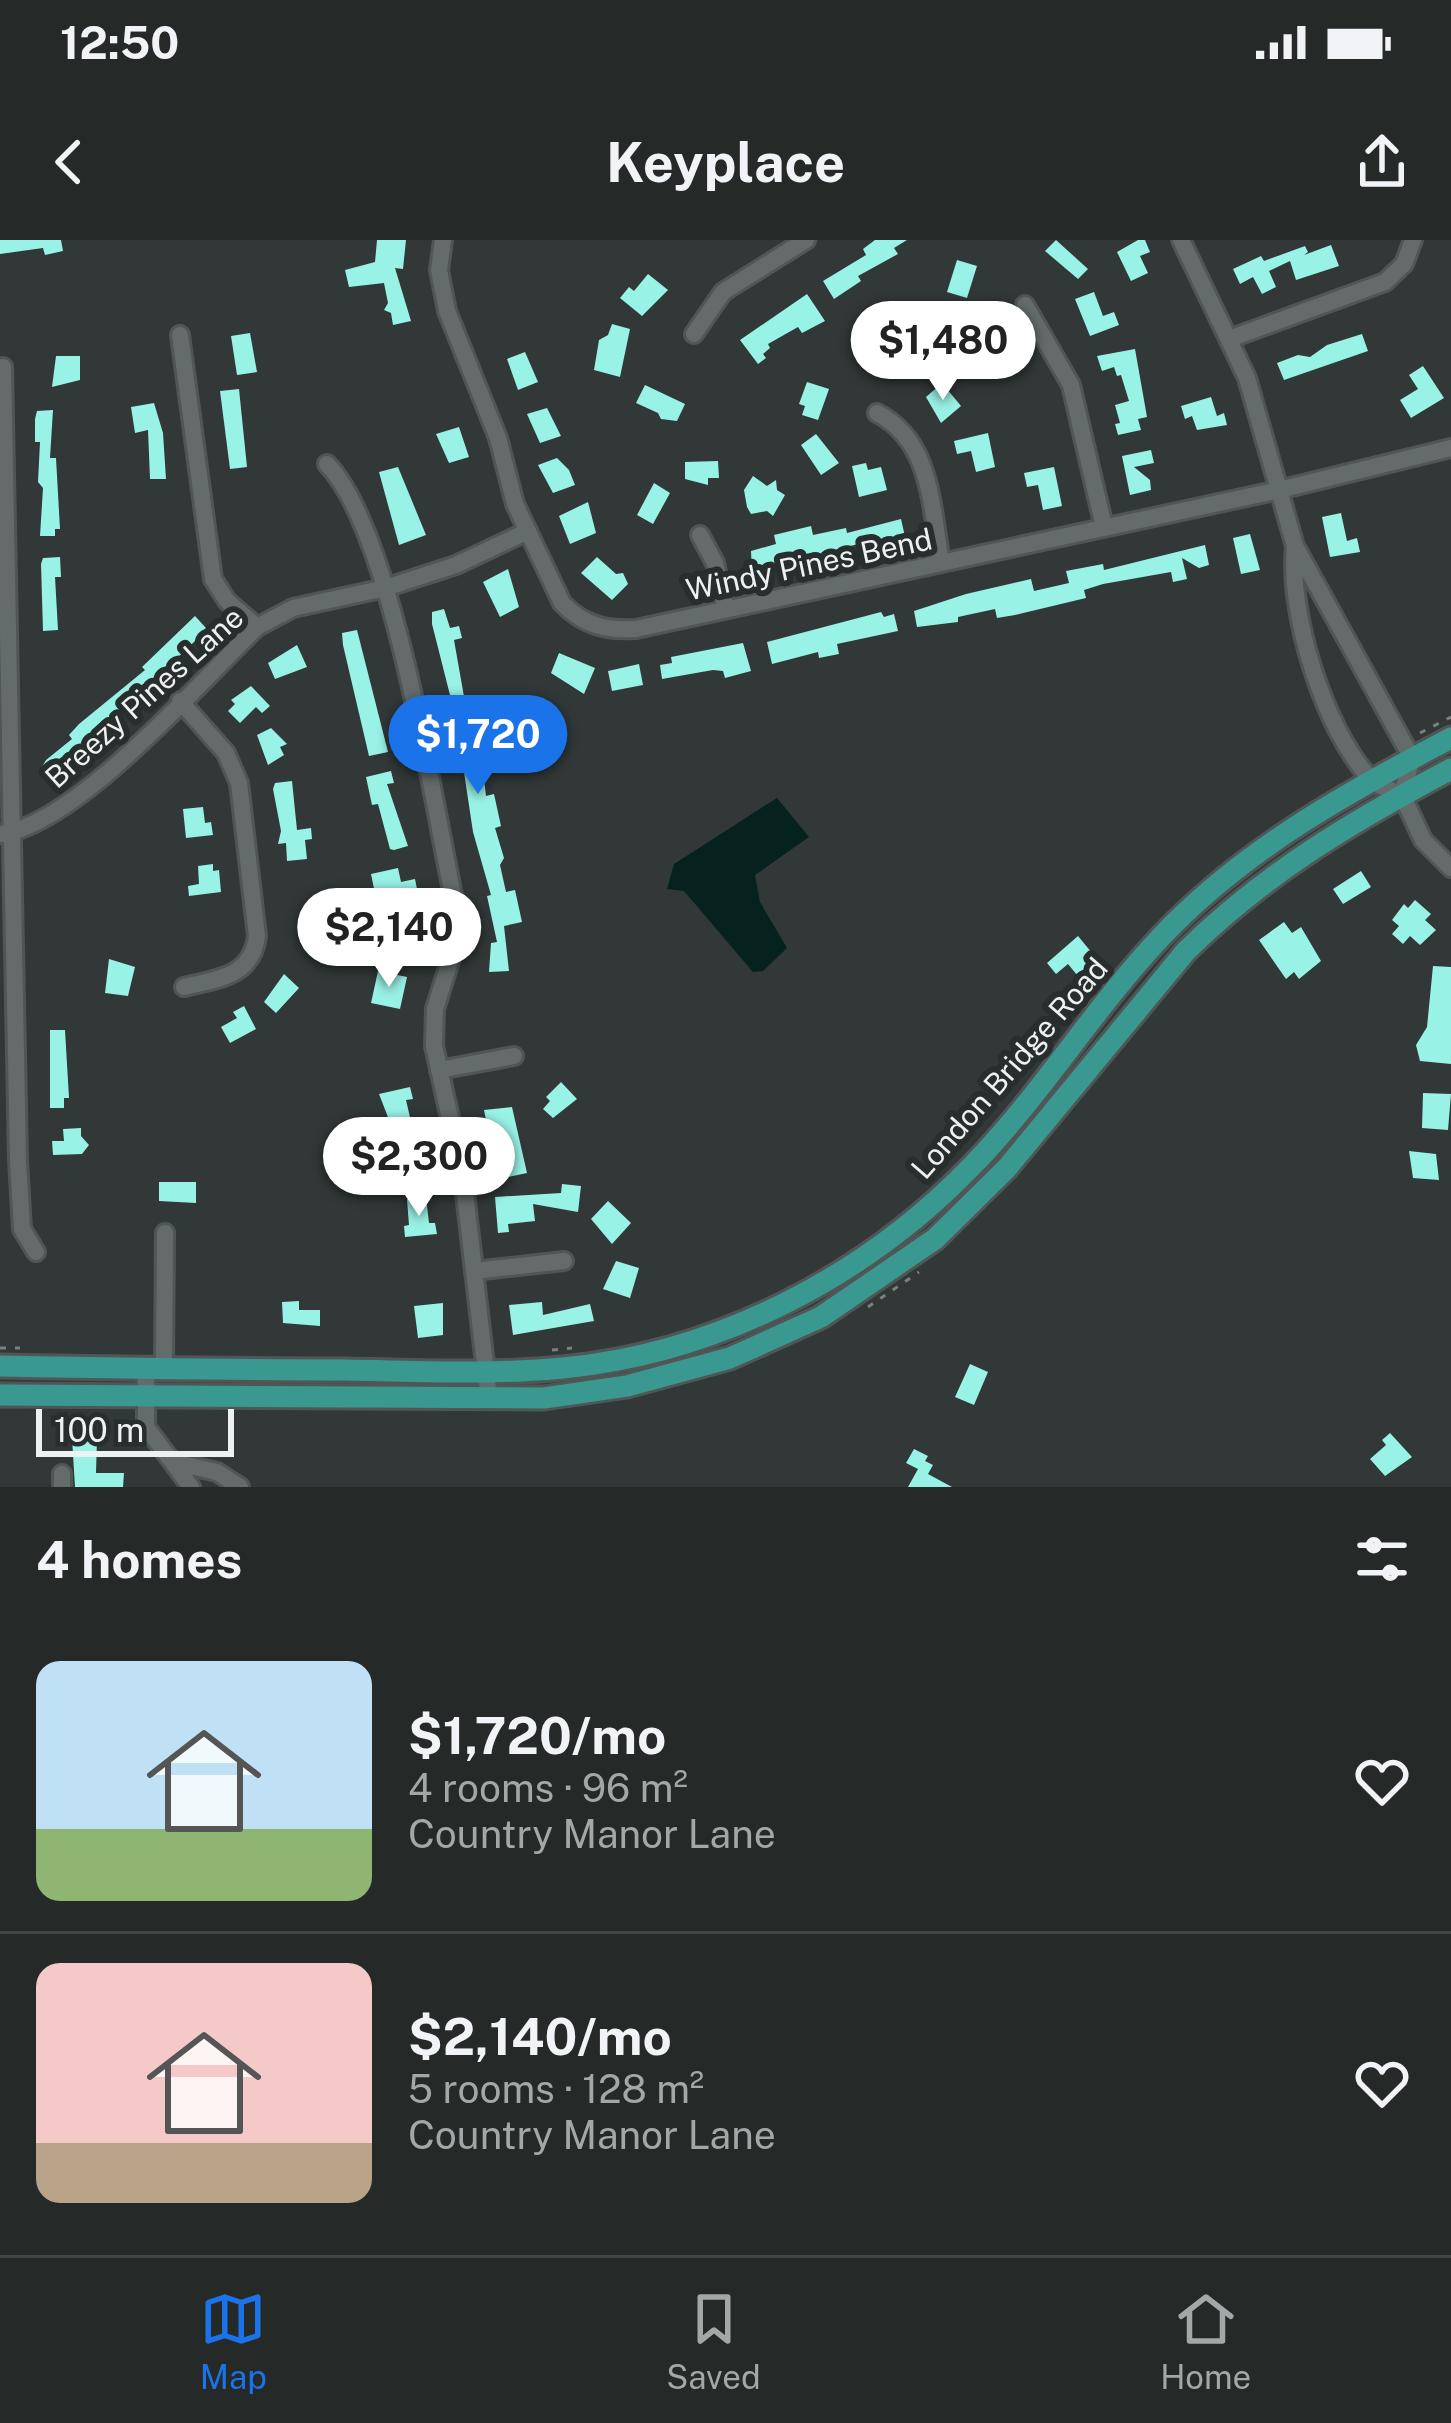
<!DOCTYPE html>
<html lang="en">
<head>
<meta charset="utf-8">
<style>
  :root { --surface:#252a29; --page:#313635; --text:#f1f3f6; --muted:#a3a7a8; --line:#424646; --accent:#1a73e8 }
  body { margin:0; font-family:"Public Sans",sans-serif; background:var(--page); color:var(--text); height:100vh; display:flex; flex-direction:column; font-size:45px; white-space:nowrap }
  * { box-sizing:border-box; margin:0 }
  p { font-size:39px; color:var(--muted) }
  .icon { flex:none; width:66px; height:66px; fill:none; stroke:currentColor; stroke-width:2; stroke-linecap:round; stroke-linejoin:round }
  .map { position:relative; height:1247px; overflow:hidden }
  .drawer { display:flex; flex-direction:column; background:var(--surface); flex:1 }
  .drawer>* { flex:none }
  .scale { position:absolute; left:36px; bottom:30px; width:198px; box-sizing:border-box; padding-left:12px; border:6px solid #edf1f1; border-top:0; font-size:33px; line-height:42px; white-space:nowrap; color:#edf1f1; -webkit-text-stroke:9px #272e2d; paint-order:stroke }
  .price { position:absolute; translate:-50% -102px; padding:0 27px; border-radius:42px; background:#fff; color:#222; font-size:39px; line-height:78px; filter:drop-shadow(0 3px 6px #0008) }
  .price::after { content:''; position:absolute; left:50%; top:72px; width:36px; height:27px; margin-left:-18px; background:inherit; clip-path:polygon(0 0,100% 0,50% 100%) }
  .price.active { background:var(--accent); color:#fff }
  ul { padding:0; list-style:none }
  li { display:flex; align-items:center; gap:36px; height:300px; padding:0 36px }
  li+li { border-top:3px solid var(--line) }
  li span { display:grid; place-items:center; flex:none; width:336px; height:240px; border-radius:24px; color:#555 }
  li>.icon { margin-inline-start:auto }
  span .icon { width:144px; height:144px; fill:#fffc; stroke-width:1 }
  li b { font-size:51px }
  h2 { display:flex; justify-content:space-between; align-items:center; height:144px; padding:0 36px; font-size:51px }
  .status { display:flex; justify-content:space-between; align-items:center; height:84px; padding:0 60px; background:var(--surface); direction:ltr }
  .status svg { height:33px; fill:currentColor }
  header { display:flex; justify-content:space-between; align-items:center; height:156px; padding:0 36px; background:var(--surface); font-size:54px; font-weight:700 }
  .dock { display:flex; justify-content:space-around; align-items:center; height:168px; border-top:3px solid var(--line); background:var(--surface); font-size:33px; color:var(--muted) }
  .dock a { display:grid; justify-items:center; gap:6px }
  .dock .active { color:var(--accent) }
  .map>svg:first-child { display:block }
  .water { fill:#05221f }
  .building { fill:#99f2e6 }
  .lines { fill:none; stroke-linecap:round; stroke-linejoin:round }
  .minor-casing { stroke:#505655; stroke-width:22 }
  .major-casing { stroke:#505655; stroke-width:27 }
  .path { stroke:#7a8080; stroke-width:3; stroke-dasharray:6 9; stroke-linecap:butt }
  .minor { stroke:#646c6b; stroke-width:16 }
  .major { stroke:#399990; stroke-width:21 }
  .labels { text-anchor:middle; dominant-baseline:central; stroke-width:12; stroke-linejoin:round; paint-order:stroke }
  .street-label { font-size:30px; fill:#edf1f1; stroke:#272e2d }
</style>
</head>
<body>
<div class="status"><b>12:50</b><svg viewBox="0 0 49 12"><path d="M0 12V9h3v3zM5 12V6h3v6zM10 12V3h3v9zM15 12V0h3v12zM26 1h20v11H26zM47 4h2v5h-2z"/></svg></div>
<header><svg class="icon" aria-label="back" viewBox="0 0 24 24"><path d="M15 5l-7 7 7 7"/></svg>Keyplace<svg class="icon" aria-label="share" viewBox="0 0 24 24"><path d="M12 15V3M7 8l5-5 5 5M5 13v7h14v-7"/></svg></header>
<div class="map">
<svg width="1451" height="1247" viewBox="0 0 1451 1247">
  <rect width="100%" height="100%" fill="#313837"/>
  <!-- water -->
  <polygon class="water" points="777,558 809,597 755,635 760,662 787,708 763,731 753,732 684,651 667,649 674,624"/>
  <!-- building -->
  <g class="building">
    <polygon points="0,0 61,0 63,11 45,15 43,8 0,14"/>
    <polygon points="377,0 406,0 403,29 395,28 411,81 393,85 391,73 384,70 388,63 384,43 349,47 345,30 375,22"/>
    <polygon points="875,0 907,0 894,8 898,14 858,36 861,41 834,59 823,41 866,15 863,9"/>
    <polygon points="1056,0 1088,29 1078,39 1045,11"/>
    <polygon points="1138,0 1145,0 1150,12 1140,16 1148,33 1131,41 1117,12"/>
    <polygon points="1331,5 1339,26 1296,40 1290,21 1269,31 1276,47 1262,54 1253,37 1240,44 1233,29 1261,16 1264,21 1305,6 1308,12 1304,15"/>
    <polygon points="957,20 977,26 967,58 947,52"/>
    <polygon points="648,34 668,50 642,76 620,58 629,47 634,51"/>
    <polygon points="1094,52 1103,76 1114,72 1119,85 1090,96 1075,59"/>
    <polygon points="807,54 825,81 802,93 798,87 768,104 770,108 763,114 766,118 758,124 740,100"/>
    <polygon points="612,84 630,89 620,137 594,130 599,100 608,95"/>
    <polygon points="250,93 257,132 237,135 231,96"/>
    <polygon points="1362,94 1368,111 1284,140 1277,123 1298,115 1310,117 1327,105"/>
    <polygon points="899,103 927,120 917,136 903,127 898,135 885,127"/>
    <polygon points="1135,109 1147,177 1138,179 1141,190 1118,195 1115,184 1120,183 1115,165 1129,161 1121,135 1117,136 1114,127 1102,131 1097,116"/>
    <polygon points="525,112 538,142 518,150 507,119"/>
    <polygon points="56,116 80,116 80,140 52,147"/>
    <polygon points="1423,126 1444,158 1411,178 1400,160 1418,149 1409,135"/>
    <polygon points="807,142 829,149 818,180 802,175 805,166 799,164"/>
    <polygon points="942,143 961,166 941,183 926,157"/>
    <polygon points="645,145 685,164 677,181 661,179 658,173 636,163"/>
    <polygon points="239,149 247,227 230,229 220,151"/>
    <polygon points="1211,157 1217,176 1224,173 1227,185 1197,190 1192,176 1185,179 1181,166"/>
    <polygon points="154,163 163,193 166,239 150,239 148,190 135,193 131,167"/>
    <polygon points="547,168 561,196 540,203 527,174"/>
    <polygon points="53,170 50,218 56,218 60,289 55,289 55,296 40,296 43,248 38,242 40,202 35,202 35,179 37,171"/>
    <polygon points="459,187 469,217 449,223 436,194"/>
    <polygon points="988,193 995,227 976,232 971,211 957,214 954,201"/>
    <polygon points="816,194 839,223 821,235 801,205"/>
    <polygon points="1151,210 1154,223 1134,227 1150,240 1151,250 1130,255 1122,216"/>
    <polygon points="557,218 569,230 575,245 553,253 538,225"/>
    <polygon points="718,221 719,238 708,238 708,245 685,239 685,222"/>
    <polygon points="866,223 868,230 881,227 887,250 859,257 852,226"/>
    <polygon points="398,227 426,295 399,305 379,232"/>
    <polygon points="1054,227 1062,266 1043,270 1038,245 1027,247 1024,233"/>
    <polygon points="753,236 767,246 776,240 777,250 785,255 773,276 767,271 751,274 747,267 744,250"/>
    <polygon points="654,243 670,253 653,284 637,275"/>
    <polygon points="588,262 596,293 570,304 559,276"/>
    <polygon points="1341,273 1347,301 1357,298 1360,312 1330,317 1322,277"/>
    <polygon points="901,279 906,301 879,308 877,299 752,332 751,311 776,304 774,295 811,286 813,295 846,288 847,293"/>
    <polygon points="1250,294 1260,330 1241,334 1233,298"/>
    <polygon points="1205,305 1209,325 1199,328 1182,318 1187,339 1173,342 1171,332 1103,344 1084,350 1086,358 1015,375 997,378 995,369 958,377 958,382 917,387 914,371 966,354 1031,339 1034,351 1069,343 1066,331 1103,324 1104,330"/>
    <polygon points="60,317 61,337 55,337 58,390 43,391 41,324 43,318"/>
    <polygon points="597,317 616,334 623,333 628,344 612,360 581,333"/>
    <polygon points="508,329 519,367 500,377 483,342"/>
    <polygon points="444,369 450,388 459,386 462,398 454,400 466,468 482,522 486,556 494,554 501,586 495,588 504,618 500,625 506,652 515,650 522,682 504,686 509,731 489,732 491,703 497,702 487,656 491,655 473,592 461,512 448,464 452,463 432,384 432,372"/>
    <polygon points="881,372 884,377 894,374 898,391 837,404 839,414 819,418 818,412 772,424 767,402"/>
    <polygon points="195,376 206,388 195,401 52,537 42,527 46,520 72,499 69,495 79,484 145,430 142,427"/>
    <polygon points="357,390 388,512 369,516 343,405 342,393"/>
    <polygon points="743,403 751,431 725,438 723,431 713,430 662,439 660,425 672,423 671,417"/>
    <polygon points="297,405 307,427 275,439 268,423"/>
    <polygon points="559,413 595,428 584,454 551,433"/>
    <polygon points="639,424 643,445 612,451 608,431"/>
    <polygon points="251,446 270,466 262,473 256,467 240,483 228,471 235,464 231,460"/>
    <polygon points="271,488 287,504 280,507 284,515 268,525 257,495"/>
    <polygon points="391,531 394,543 387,544 408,606 394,610 390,609 378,564 372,565 366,537"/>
    <polygon points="292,541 297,590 311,588 312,599 305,600 307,619 287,621 286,603 278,604 281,591 273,549 275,543"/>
    <polygon points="203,567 205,583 211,582 213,595 186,598 183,569"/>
    <polygon points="213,624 213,631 219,630 221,652 189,656 188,646 199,644 198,626"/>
    <polygon points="398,628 401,642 415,639 418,654 377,663 371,634"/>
    <polygon points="1361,631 1371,647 1343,664 1333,649"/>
    <polygon points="1415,660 1431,674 1425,680 1436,690 1420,705 1410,696 1403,704 1392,694 1399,686 1392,680 1404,664 1408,668"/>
    <polygon points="395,682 421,682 414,705 385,705 385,692 395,692"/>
    <polygon points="1284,682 1292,693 1301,687 1321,721 1299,739 1294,732 1286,739 1259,700"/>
    <polygon points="1078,696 1097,719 1077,735 1068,724 1056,734 1047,723"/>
    <polygon points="109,719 135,727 128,756 105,753"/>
    <polygon points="1433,726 1451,727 1451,824 1420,821 1416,805 1427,787"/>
    <polygon points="378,731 407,737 400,769 371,763"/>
    <polygon points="284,734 299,748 276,773 264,762"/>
    <polygon points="244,766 256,789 230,803 221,787 237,778 233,772"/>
    <polygon points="50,790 65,790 69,858 64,858 64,868 50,868"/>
    <polygon points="561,842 577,859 553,878 543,869 550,861 546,857"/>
    <polygon points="410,847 413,859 406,860 412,886 393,890 379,854"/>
    <polygon points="1423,853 1451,854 1448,890 1422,888"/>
    <polygon points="512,867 527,933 498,939 484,870"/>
    <polygon points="81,888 81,896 89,905 82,914 53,915 52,901 64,901 63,889"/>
    <polygon points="1409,911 1436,914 1439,940 1413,938"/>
    <polygon points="159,942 196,942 196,963 159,961"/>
    <polygon points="562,944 581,946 578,972 533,964 535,981 508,984 509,992 498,993 495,957 561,953"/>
    <polygon points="426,957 429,983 435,983 437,994 405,997 404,986 409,985 407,959"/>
    <polygon points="608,961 631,983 612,1004 591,979"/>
    <polygon points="616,1021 639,1028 630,1058 603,1049"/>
    <polygon points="299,1061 299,1070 320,1070 320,1086 283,1083 282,1062"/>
    <polygon points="542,1062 543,1075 590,1064 594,1081 513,1095 509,1065"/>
    <polygon points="443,1063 443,1095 418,1098 414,1066"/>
    <polygon points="970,1124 988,1132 974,1165 955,1157"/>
    <polygon points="1390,1193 1412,1217 1385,1236 1370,1219 1386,1205 1382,1200"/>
    <polygon points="72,1198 97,1199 96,1233 124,1233 123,1247 75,1247"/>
    <polygon points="914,1209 928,1216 925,1221 933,1225 928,1234 952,1247 908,1247 918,1229 906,1223"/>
  </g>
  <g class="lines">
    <!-- minor casing -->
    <g class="minor-casing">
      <g id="minor">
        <path d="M443,0L439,30L447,71L498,198L515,264L562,363C583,385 606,391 636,389L1279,250L1451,208"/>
        <polyline points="1181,0 1247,138 1295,306 1412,518 1402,555"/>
        <polyline points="1025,65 1071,145 1104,287"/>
        <polyline points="694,94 723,52 806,0"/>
        <polyline points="180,95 213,339 227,361 257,387"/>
        <polyline points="1229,99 1385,42 1404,24 1413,0"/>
        <polyline points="3,127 18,920 22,989 36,1012"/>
        <path d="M877,173C932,201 931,267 941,322"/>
        <path d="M327,224C393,292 433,563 455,665V705L435,769L434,806L463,937L489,1158"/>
        <polyline points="700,295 715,323 726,369"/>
        <path d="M1295,307C1288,373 1324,488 1369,537C1376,546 1391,550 1402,555"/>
        <path d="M180,461L226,513L239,543L257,696C252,737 217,739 184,747"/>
        <polyline points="1402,555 1423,600 1451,628"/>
        <path d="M1,594C78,583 198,444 257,387L293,368L385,348L456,325L528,291"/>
        <polyline points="439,830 514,816"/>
        <polyline points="474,1031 564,1021"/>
        <polyline points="146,1128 146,1187 191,1247"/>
        <polyline points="164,1129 165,993"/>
        <polyline points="177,1223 217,1232 240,1247"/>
        <polyline points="62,1247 62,1234"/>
      </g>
    </g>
    <!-- major casing -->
    <g class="major-casing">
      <g id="major">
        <path d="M0,1126C115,1128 230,1130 345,1130C417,1131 491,1135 563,1128C717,1113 863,1038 970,928C1040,857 1092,770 1161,697C1243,610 1346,553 1451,498"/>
        <path d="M0,1155L544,1158L627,1146L730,1118L821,1077L935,999L1007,928L1186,711C1265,633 1353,581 1451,529"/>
      </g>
    </g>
    <!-- path -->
    <g class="path">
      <polyline points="1420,493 1451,477"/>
      <polyline points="868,1067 919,1032"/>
      <polyline points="0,1108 20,1108"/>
      <polyline points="552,1110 572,1108"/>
    </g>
    <!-- minor -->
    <use href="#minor" class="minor"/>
    <!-- major -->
    <use href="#major" class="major"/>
  </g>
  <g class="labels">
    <!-- street labels -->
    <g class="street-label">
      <text transform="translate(809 324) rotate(-12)">Windy Pines Bend</text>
      <text transform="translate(144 457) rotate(-42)">Breezy Pines Lane</text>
      <text transform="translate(1009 828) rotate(-49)">London Bridge Road</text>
    </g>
  </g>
</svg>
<div class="scale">100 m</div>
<b class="price" style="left:943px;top:163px">$1,480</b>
<b class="price active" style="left:478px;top:557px">$1,720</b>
<b class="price" style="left:389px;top:750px">$2,140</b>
<b class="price" style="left:419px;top:979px">$2,300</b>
</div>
<section class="drawer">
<h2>4 homes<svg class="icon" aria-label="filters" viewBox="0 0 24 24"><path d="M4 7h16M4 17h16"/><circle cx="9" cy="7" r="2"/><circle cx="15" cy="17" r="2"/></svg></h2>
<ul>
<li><span style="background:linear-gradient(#bfe0f5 70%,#8fb573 0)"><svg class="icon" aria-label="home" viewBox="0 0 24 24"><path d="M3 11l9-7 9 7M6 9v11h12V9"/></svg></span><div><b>$1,720/mo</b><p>4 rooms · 96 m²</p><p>Country Manor Lane</p></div><svg class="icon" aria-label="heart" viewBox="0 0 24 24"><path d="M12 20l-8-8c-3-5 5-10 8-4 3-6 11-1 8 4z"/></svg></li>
<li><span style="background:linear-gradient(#f6c9c9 75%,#b9a48a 0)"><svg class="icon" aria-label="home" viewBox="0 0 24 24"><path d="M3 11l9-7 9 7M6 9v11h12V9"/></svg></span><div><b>$2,140/mo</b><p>5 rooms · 128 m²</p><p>Country Manor Lane</p></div><svg class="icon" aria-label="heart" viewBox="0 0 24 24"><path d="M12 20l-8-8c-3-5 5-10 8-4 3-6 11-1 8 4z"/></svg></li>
</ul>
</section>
<nav class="dock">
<a class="active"><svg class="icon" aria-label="map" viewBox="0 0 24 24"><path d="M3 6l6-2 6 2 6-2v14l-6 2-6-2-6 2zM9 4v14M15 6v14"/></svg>Map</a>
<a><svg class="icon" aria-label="saved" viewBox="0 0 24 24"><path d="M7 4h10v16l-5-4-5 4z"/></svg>Saved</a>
<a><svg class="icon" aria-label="home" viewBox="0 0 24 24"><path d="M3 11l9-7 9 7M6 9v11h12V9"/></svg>Home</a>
</nav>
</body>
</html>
